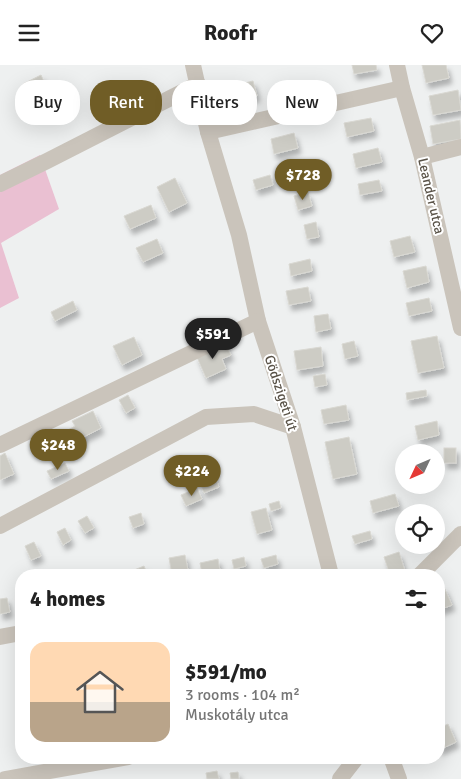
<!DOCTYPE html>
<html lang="en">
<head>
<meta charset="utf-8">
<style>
  :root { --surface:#fff; --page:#f2f2f2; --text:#222; --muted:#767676; --line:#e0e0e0; --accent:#705d26 }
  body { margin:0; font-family:Signika,sans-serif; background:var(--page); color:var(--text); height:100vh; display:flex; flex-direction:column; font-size:19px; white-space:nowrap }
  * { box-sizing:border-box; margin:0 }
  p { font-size:16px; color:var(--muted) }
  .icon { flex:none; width:28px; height:28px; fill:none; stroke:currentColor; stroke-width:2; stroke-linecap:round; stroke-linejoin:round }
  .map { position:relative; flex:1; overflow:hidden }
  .drawer { position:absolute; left:15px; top:504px; width:430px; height:195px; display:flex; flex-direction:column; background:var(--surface); border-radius:20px; box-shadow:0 5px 20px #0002 }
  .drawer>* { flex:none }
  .top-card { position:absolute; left:15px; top:15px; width:431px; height:45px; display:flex; gap:10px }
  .needle { width:32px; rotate:226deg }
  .fabs { position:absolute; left:395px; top:379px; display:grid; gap:10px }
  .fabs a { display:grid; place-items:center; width:50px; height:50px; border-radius:50%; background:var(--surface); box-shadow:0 5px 20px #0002; font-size:25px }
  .price { position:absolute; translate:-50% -42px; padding:0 11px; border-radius:18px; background:var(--accent); color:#fff; font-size:16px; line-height:32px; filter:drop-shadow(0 1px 2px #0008) }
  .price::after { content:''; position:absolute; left:50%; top:30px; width:15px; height:11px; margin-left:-8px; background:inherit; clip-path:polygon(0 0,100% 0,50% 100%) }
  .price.selected { background:#222; color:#fff }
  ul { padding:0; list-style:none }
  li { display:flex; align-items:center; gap:15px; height:125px; padding:0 15px }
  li+li { border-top:1px solid var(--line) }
  li span { display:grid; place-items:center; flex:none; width:140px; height:100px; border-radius:15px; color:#555 }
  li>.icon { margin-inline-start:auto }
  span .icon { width:60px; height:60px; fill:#fffc; stroke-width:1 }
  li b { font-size:21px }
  h2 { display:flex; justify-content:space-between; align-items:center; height:60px; padding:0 15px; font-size:21px }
  .tag { padding:0 18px; border-radius:20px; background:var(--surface); box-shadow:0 5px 20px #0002; font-size:18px; line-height:45px }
  .tag.selected { background:var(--accent); color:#fff }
  header { display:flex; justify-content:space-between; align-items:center; height:65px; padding:0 15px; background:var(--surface); font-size:22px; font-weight:700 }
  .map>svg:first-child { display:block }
  .green { fill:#eac0d2 }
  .building { fill:#cdccc5; stroke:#d9d8d2; filter:url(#shadow) }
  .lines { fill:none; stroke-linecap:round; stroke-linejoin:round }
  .minor { stroke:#cac4bb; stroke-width:16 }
  .labels { text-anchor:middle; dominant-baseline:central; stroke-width:4; stroke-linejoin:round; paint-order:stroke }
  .street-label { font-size:14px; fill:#5a5348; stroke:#fff }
</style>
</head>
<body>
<header><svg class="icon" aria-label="menu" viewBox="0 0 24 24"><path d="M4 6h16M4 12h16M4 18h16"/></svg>Roofr<svg class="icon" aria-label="heart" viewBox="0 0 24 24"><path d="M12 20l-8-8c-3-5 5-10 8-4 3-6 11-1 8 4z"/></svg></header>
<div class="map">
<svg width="461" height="714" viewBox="0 0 461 714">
  <defs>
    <filter id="shadow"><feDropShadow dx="3" dy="5.5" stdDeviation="2.5" flood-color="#0004"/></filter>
  </defs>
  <rect width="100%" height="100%" fill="#eef0f0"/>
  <!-- green -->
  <polygon class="green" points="40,90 59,144 1,178 19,233 0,243 0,110"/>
  <!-- building -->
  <g class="building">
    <polygon points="352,0 376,0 377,5 354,9"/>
    <polygon points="422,0 446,0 449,13 426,18"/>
    <polygon points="41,10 53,36 35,45 23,19"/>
    <polygon points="253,16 257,31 232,37 228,22"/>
    <polygon points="458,25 461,45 433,50 429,31"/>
    <polygon points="371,53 374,66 347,72 344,58"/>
    <polygon points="460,55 461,74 433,79 430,61"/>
    <polygon points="294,68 298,83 274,89 271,74"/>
    <polygon points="378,83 382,97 356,103 353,89"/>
    <polygon points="270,110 273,120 256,125 253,115"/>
    <polygon points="175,113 187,138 169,147 157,122"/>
    <polygon points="379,115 382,126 360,130 358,119"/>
    <polygon points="308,127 312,141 298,145 294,131"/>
    <polygon points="151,140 156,153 130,164 124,151"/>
    <polygon points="316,157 319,172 307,174 304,160"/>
    <polygon points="410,171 415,187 394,192 390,176"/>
    <polygon points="157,174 163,188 143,197 136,183"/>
    <polygon points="310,194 312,206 291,211 289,199"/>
    <polygon points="426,201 429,217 407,223 403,206"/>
    <polygon points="308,222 311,236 289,240 286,226"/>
    <polygon points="429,233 432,246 409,251 406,238"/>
    <polygon points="73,236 77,245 55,256 51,247"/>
    <polygon points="328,249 331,264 316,267 314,251"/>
    <polygon points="437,271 444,303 418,308 411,276"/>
    <polygon points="134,272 142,290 122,300 113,281"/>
    <polygon points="354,276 358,291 345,294 342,279"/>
    <polygon points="225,278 231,290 222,294 226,304 206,313 196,290"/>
    <polygon points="321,282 323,301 297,305 294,286"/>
    <polygon points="325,309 327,320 315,322 313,311"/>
    <polygon points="426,325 427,331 407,335 406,328"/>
    <polygon points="128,330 135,343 126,348 119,335"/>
    <polygon points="346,340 349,355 324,359 321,345"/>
    <polygon points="93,346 101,363 74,377 68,365 75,361 72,356"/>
    <polygon points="437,356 439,370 418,375 415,361"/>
    <polygon points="349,372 357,409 333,414 325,377"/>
    <rect x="444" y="383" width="12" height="15"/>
    <polygon points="5,388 14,409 0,415 0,391"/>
    <polygon points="65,398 69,406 51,414 47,406"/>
    <polygon points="215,410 219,422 204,428 199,416"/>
    <polygon points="197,423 202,434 186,441 181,430"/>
    <polygon points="395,429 399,441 373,448 370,436"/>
    <polygon points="279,436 281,443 271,446 269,439"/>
    <polygon points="431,442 432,448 412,448 412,447"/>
    <polygon points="266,443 272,465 257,469 251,447"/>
    <polygon points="141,448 144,459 133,463 129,452"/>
    <polygon points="87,451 94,463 85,468 78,456"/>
    <polygon points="65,463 71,475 63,480 57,467"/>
    <polygon points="370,466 372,474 355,479 352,471"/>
    <polygon points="34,477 41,491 31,495 25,481"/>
    <polygon points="399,487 405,506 390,510 384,492"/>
    <polygon points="185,490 189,510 172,510 169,493"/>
    <polygon points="276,490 278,499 264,503 261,494"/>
    <polygon points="244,492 246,501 234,504 232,495"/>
    <polygon points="218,494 220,506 202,509 200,498"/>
    <polygon points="144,501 148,510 136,510 134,505"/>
    <polygon points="100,505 101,510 79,510"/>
    <polygon points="444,522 452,540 439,545 439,524"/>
    <polygon points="7,533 10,547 0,549 0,534"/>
    <polygon points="448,659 456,677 439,685 439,663"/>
    <polygon points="217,706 219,714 207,714 206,708"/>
    <polygon points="238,707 239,714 231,714 230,708"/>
  </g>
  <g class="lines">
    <!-- minor -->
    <g class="minor">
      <polyline points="193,0 208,67 239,170 258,256 293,362 331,510"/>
      <polyline points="397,0 402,23 422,92 461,263"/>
      <polyline points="208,67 402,23"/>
      <polyline points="422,92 461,82"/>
      <polyline points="0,119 47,96 198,19"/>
      <polyline points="0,380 258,256"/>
      <polyline points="0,461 206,352 254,349 293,362"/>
      <polyline points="420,510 461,469"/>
      <polyline points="0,572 21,568"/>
      <polyline points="391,692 399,714"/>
      <polyline points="5,714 128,692"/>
      <polyline points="340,714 357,692"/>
    </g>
  </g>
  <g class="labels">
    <!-- street labels -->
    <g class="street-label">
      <text transform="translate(431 131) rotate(77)">Leander utca</text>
      <text transform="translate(281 328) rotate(72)">Gödszigeti út</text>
    </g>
  </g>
</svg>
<div class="fabs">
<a><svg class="needle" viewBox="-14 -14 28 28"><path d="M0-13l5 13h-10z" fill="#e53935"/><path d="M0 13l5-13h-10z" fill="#767676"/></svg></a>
<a><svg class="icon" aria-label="locate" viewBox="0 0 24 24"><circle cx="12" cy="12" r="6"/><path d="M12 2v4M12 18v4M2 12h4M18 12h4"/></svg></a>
</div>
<b class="price" style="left:303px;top:136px">$728</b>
<b class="price selected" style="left:213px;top:295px">$591</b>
<b class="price" style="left:58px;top:406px">$248</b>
<b class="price" style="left:192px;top:432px">$224</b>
<div class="top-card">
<a class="tag">Buy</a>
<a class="tag selected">Rent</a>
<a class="tag">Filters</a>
<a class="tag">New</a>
</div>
<section class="drawer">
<h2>4 homes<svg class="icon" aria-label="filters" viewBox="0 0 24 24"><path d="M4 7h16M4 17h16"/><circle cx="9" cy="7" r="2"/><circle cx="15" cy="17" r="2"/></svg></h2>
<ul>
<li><span style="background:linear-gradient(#ffd9b3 60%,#b9a48a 0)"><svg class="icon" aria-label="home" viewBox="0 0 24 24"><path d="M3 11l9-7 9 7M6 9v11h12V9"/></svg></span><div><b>$591/mo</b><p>3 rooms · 104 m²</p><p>Muskotály utca</p></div></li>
</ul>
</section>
</div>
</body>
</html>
